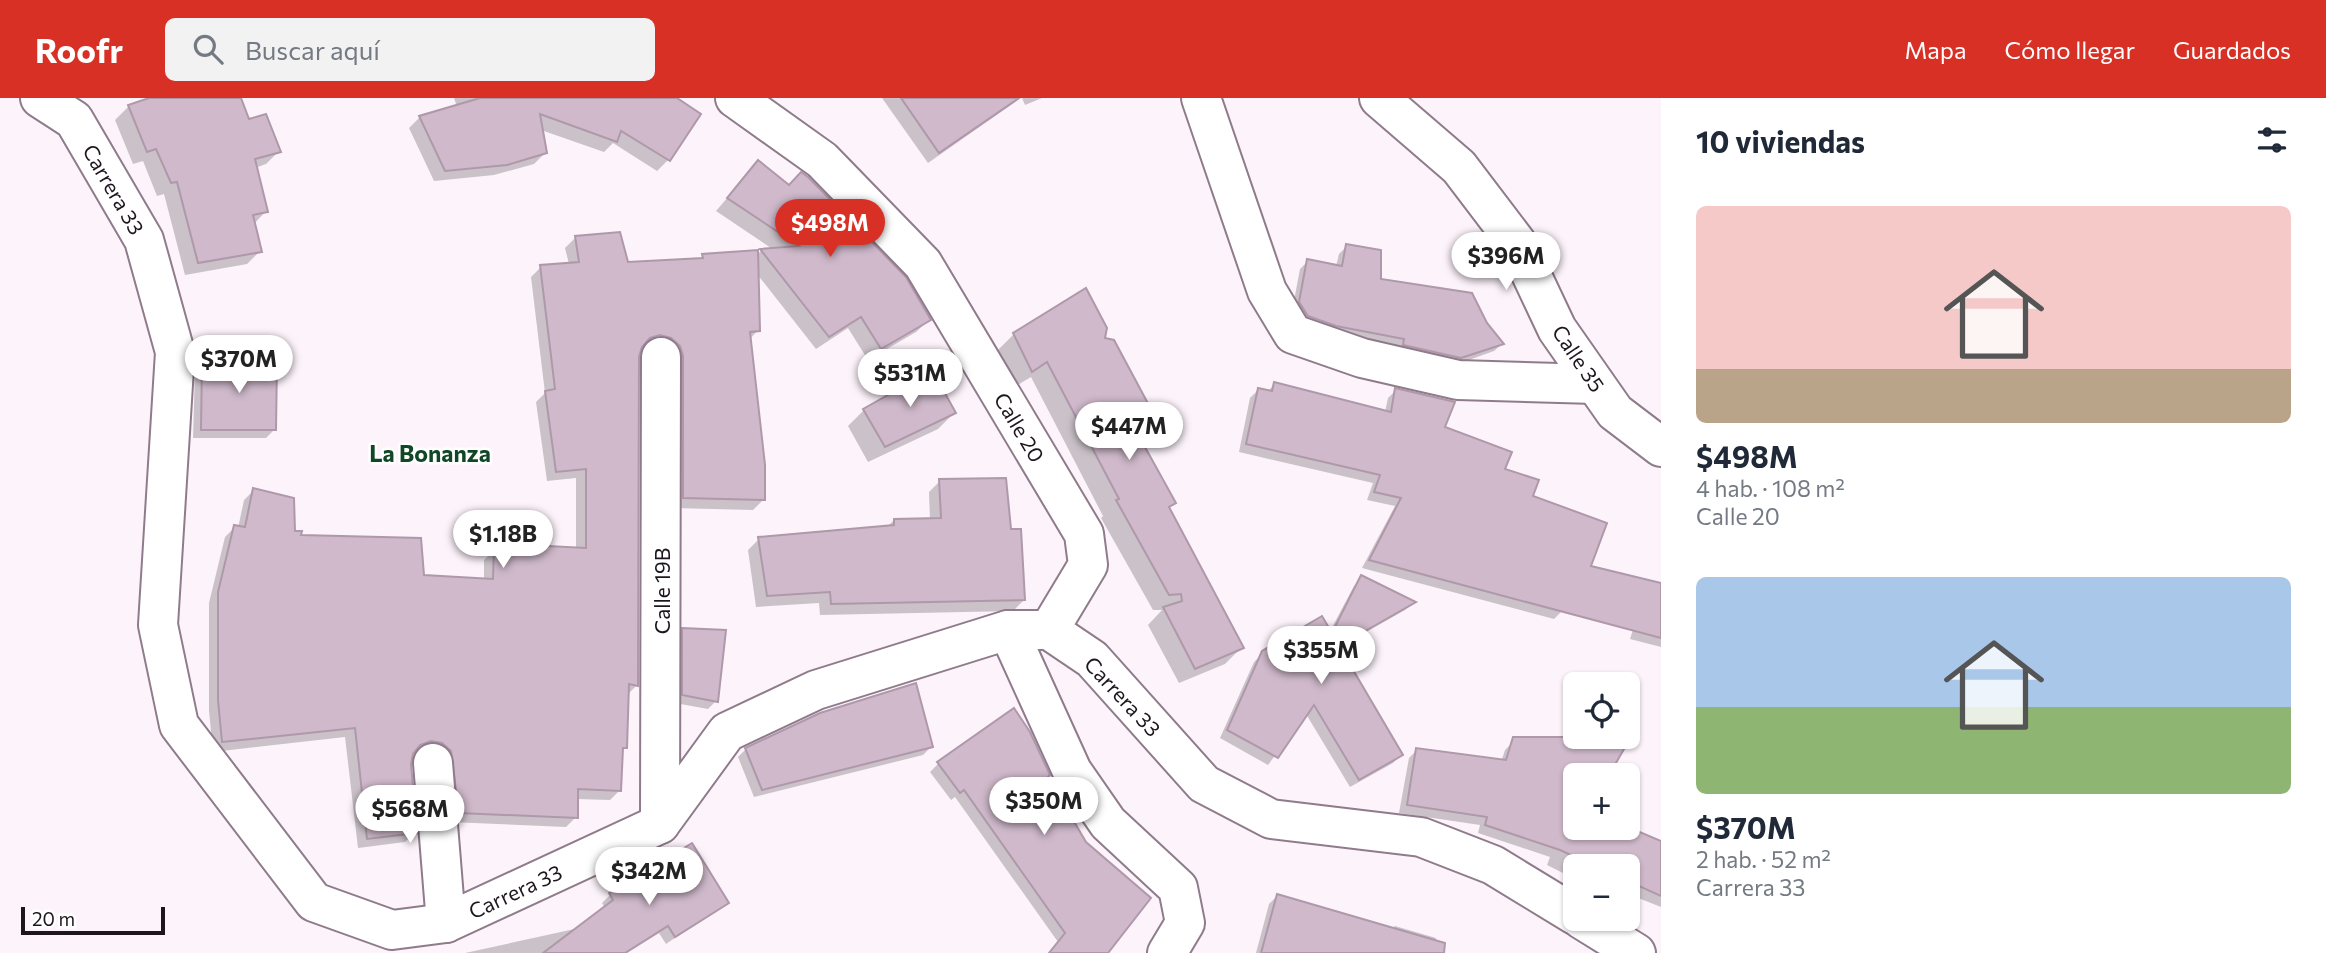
<!DOCTYPE html>
<html lang="es">
<head>
<meta charset="utf-8">
<style>
  :root { --surface:#fff; --page:#f2f2f3; --text:#1f2937; --muted:#747a83; --accent:#d93025 }
  body { margin:0; font-family:Commissioner,sans-serif; background:var(--page); color:var(--text); height:100vh; display:flex; flex-direction:column; font-size:26px; white-space:nowrap }
  * { box-sizing:border-box; margin:0 }
  p { font-size:23px; color:var(--muted) }
  .icon { flex:none; width:38px; height:38px; fill:none; stroke:currentColor; stroke-width:2; stroke-linecap:round; stroke-linejoin:round }
  .map { position:relative; flex:1; overflow:hidden }
  .details { display:flex; flex-direction:column; background:var(--surface); width:665px }
  .details>* { flex:none }
  .controls { position:absolute; left:1563px; top:574px; display:grid; gap:14px }
  .controls a { display:grid; place-items:center; width:77px; height:77px; border-radius:10px; background:var(--surface); box-shadow:0 2px 5px #0004; font-size:35px }
  .scale { position:absolute; left:21px; bottom:18px; width:144px; box-sizing:border-box; padding-left:7px; border:4px solid #1e161d; border-top:0; font-size:19px; line-height:24px; white-space:nowrap; color:#1e161d; -webkit-text-stroke:5px #fff; paint-order:stroke }
  .price { position:absolute; translate:-50% -60px; padding:0 16px; border-radius:24px; background:#fff; color:#222; font-size:23px; line-height:46px; filter:drop-shadow(0 2px 4px #0008) }
  .price::after { content:''; position:absolute; left:50%; top:42px; width:21px; height:16px; margin-left:-10px; background:inherit; clip-path:polygon(0 0,100% 0,50% 100%) }
  .price.active { background:var(--accent); color:#fff }
  ul { padding:0; list-style:none }
  li { display:grid; align-content:center; gap:14px; height:371px; padding:0 35px }
  li span { display:grid; place-items:center; height:217px; border-radius:10px; color:#555 }
  li>.icon { margin-inline-start:auto }
  span .icon { width:126px; height:126px; fill:#fffc; stroke-width:1 }
  li b { font-size:30px }
  h2 { display:flex; justify-content:space-between; align-items:center; height:84px; padding:0 35px; font-size:30px }
  header { display:flex; align-items:center; gap:42px; box-sizing:border-box; height:98px; padding:0 35px; background:var(--accent); color:#fff }
  header strong { font-size:33px }
  nav { display:flex; gap:38px; margin-inline-start:auto; font-size:24px }
  .search { width:490px; height:63px; background:var(--page); display:flex; align-items:center; gap:18px; box-sizing:border-box; padding:0 24px; border-radius:10px; color:var(--muted); font-size:26px }
  main { display:flex; flex:1; min-height:0 }
  .map>svg:first-child { display:block }
  .shadow { fill:#0003 }
  .building { fill:#cfb9cb; stroke:#ae98aa; stroke-width:2 }
  .lines { fill:none; stroke-linecap:round; stroke-linejoin:round }
  .street-casing { stroke:#8f7b8b; stroke-width:42 }
  .street { stroke:#fff; stroke-width:38 }
  .labels { text-anchor:middle; dominant-baseline:central; stroke-width:5; stroke-linejoin:round; paint-order:stroke }
  .street-label { font-size:21px; fill:#1e161d; stroke:#fff }
  .neighbourhood-label { font-size:23px; font-weight:bold; fill:#114726; stroke:#fff }
</style>
</head>
<body>
<header>
<strong>Roofr</strong>
<div class="search"><svg class="icon" aria-label="search" viewBox="0 0 24 24"><circle cx="10" cy="10" r="6"/><path d="M15 15l6 6"/></svg>Buscar aquí</div>
<nav><a>Mapa</a><a>Cómo llegar</a><a>Guardados</a></nav>
</header>
<main>
<div class="map">
<svg width="1661" height="855" viewBox="0 0 1661 855">
  <rect width="100%" height="100%" fill="#fdf3fb"/>
  <!-- shadow -->
  <g class="shadow">
    <polygon points="155,0 239,0 248,23 279,53 266,66 255,70 266,113 253,127 260,153 247,166 185,177 164,96 157,98 143,63 133,66 115,22 129,8"/>
    <polygon points="454,0 673,0 668,62 657,73 613,45 604,54 541,32 545,55 534,66 494,77 434,83 409,30 420,19 457,9"/>
    <polygon points="882,0 1021,0 928,65"/>
    <polygon points="1022,0 1042,0 1025,7"/>
    <polygon points="758,64 929,222 916,234 868,262 848,230 816,251 757,176 758,232 749,242 763,402 753,412 673,410 649,246 640,249 637,258 637,587 627,597 625,649 621,653 620,692 610,702 576,701 576,719 566,729 449,724 419,653 411,656 409,666 415,734 405,744 358,750 345,639 213,654 209,613 209,505 225,439 235,429 238,430 244,402 254,392 299,439 422,479 484,482 484,462 494,452 525,453 530,449 576,451 576,380 547,383 536,304 545,295 531,179 541,169 569,166 565,150 575,140 627,166 698,162 703,158 757,157 761,153 774,152 716,113"/>
    <polygon points="1347,148 1379,182 1485,226 1502,246 1494,253 1452,268 1327,235 1292,213 1300,171 1308,163 1336,168 1339,156"/>
    <polygon points="1014,236 1103,241 1158,328 1142,344 1174,404 1168,410 1241,550 1225,566 1179,585 1148,527 1162,512 1153,512 1101,420 1103,418 1031,279 1016,288 998,252"/>
    <polygon points="203,263 274,332 266,340 193,340 195,272"/>
    <polygon points="931,275 954,315 938,331 868,364 848,328 864,312"/>
    <polygon points="1275,286 1385,314 1388,300 1396,292 1503,372 1531,399 1562,513 1554,521 1362,470 1395,408 1367,402 1373,385 1239,354 1250,300 1258,292 1267,294"/>
    <polygon points="940,383 1009,433 1024,502 1013,513 820,517 819,505 756,509 748,452 759,441 887,429 894,422 930,422 929,394"/>
    <polygon points="1362,480 1413,505 1405,512 1338,550 1401,657 1393,665 1350,689 1306,616 1268,667 1220,640 1254,564 1263,555 1329,535 1354,488"/>
    <polygon points="1661,487 1661,549 1630,541 1645,493"/>
    <polygon points="683,531 716,603 708,611 675,605 675,540"/>
    <polygon points="1628,610 1640,617 1607,677 1575,677 1575,730 1626,730 1661,744 1661,809 1628,796 1628,768 1575,768 1575,781 1547,767 1550,759 1478,735 1480,727 1399,715 1409,660 1417,652 1501,664 1505,652 1513,644 1552,658 1575,615 1575,639 1628,639"/>
    <polygon points="931,649 923,657 754,699 738,659 746,651"/>
    <polygon points="938,666 1046,679 1106,855 1059,855 1058,844 955,699 951,702 930,674"/>
    <polygon points="691,747 727,805 666,846 659,835 627,855 465,855 579,830 605,810 602,805 610,797"/>
    <polygon points="1277,798 1392,831 1395,828 1436,840 1432,855 1256,855 1269,806"/>
  </g>
  <!-- building -->
  <g class="building">
    <polygon points="149,0 241,0 249,21 266,16 281,54 255,61 268,114 253,117 262,154 198,165 177,84 171,85 156,51 147,54 128,7"/>
    <polygon points="480,0 677,0 701,16 670,63 621,33 617,44 540,16 547,55 507,67 445,73 419,18"/>
    <polygon points="901,0 1019,0 939,55"/>
    <polygon points="758,62 789,87 801,74 808,79 906,179 931,222 881,251 861,219 829,239 760,151 799,148 727,100"/>
    <polygon points="620,134 628,164 703,160 702,156 758,152 760,233 750,234 765,367 765,402 683,400 683,258 680,248 671,240 660,237 650,240 642,249 639,259 638,588 629,586 627,650 623,650 621,693 578,691 578,720 459,715 451,653 442,645 431,643 420,647 413,656 411,666 417,735 367,741 355,630 222,644 218,602 218,494 234,427 245,429 253,390 294,400 295,433 302,433 301,437 421,440 424,477 493,481 494,450 529,451 529,447 586,450 586,371 556,374 545,293 555,291 540,167 579,164 575,138"/>
    <polygon points="1346,146 1381,152 1381,181 1472,195 1487,225 1504,246 1461,260 1403,247 1404,241 1336,228 1308,218 1299,204 1307,161 1342,168"/>
    <polygon points="1086,190 1107,230 1105,240 1114,242 1160,328 1140,340 1176,405 1169,409 1244,550 1195,571 1163,509 1182,503 1181,496 1169,497 1116,402 1119,401 1047,264 1032,274 1013,235"/>
    <polygon points="202,262 277,262 276,332 201,332"/>
    <polygon points="932,272 956,315 885,349 863,311"/>
    <polygon points="1274,284 1391,314 1395,290 1455,304 1445,329 1512,354 1505,371 1539,382 1533,398 1607,425 1591,468 1661,485 1661,540 1369,462 1401,400 1374,394 1380,377 1246,346 1258,290 1272,293"/>
    <polygon points="1006,380 1011,431 1021,431 1025,502 831,506 830,494 767,498 758,439 894,427 894,421 941,420 939,381"/>
    <polygon points="1361,477 1416,504 1339,548 1403,657 1359,682 1314,607 1278,660 1227,632 1262,553 1322,518 1332,535"/>
    <polygon points="682,530 726,532 718,604 682,597"/>
    <polygon points="916,585 933,649 762,692 745,650 820,615"/>
    <polygon points="1014,610 1030,634 1050,677 1048,679 1086,744 1151,800 1108,855 1049,855 1065,835 964,692 960,695 937,664"/>
    <polygon points="1513,639 1631,639 1609,677 1575,677 1575,730 1628,729 1661,743 1661,798 1628,783 1628,768 1595,768 1560,752 1485,727 1487,719 1407,707 1416,650 1506,662"/>
    <polygon points="692,745 729,805 675,839 668,828 625,855 543,855 613,802 609,795"/>
    <polygon points="1277,796 1445,845 1444,855 1261,855"/>
  </g>
  <g class="lines">
    <!-- street casing -->
    <g class="street-casing">
      <g id="street">
        <polyline points="40,0 74,22 144,142 175,254 158,527 179,627 314,804 392,832 446,825 660,726 727,634 816,592 1008,532 1049,532 1092,561 1204,686 1271,721 1421,739 1493,767 1575,817"/>
        <polyline points="735,0 822,62 923,166 1084,436 1088,467 1049,532"/>
        <polyline points="1201,0 1267,193 1293,236 1362,260 1458,282 1595,286"/>
        <polyline points="1379,0 1459,69 1516,144 1557,231 1615,314 1661,349"/>
        <polyline points="1008,532 1072,673 1108,725 1178,790 1185,825 1167,855"/>
        <polyline points="433,665 446,825"/>
        <polyline points="660,726 661,259"/>
        <polyline points="1581,821 1636,855"/>
      </g>
    </g>
    <!-- street -->
    <use href="#street" class="street"/>
  </g>
  <g class="labels">
    <!-- street labels -->
    <g class="street-label">
      <text transform="translate(114 91) rotate(60)">Carrera 33</text>
      <text transform="translate(1579 260) rotate(56)">Calle 35</text>
      <text transform="translate(1020 329) rotate(59)">Calle 20</text>
      <text transform="translate(661 493) rotate(-90)">Calle 19B</text>
      <text transform="translate(1123 598) rotate(47)">Carrera 33</text>
      <text transform="translate(515 793) rotate(-25)">Carrera 33</text>
    </g>
    <!-- neighbourhood labels -->
    <g class="neighbourhood-label">
      <text x="430" y="355">La Bonanza</text>
    </g>
  </g>
</svg>
<div class="controls">
<a><svg class="icon" aria-label="locate" viewBox="0 0 24 24"><circle cx="12" cy="12" r="6"/><path d="M12 2v4M12 18v4M2 12h4M18 12h4"/></svg></a>
<a>+</a>
<a>−</a>
</div>
<div class="scale">20 m</div>
<b class="price active" style="left:830px;top:161px">$498M</b>
<b class="price" style="left:1506px;top:194px">$396M</b>
<b class="price" style="left:239px;top:297px">$370M</b>
<b class="price" style="left:910px;top:311px">$531M</b>
<b class="price" style="left:1129px;top:364px">$447M</b>
<b class="price" style="left:503px;top:472px">$1.18B</b>
<b class="price" style="left:1321px;top:588px">$355M</b>
<b class="price" style="left:1044px;top:739px">$350M</b>
<b class="price" style="left:410px;top:747px">$568M</b>
<b class="price" style="left:649px;top:809px">$342M</b>
</div>
<section class="details">
<h2>10 viviendas<svg class="icon" aria-label="filters" viewBox="0 0 24 24"><path d="M4 7h16M4 17h16"/><circle cx="9" cy="7" r="2"/><circle cx="15" cy="17" r="2"/></svg></h2>
<ul>
<li><span style="background:linear-gradient(#f6c9c9 75%,#b9a48a 0)"><svg class="icon" aria-label="home" viewBox="0 0 24 24"><path d="M3 11l9-7 9 7M6 9v11h12V9"/></svg></span><div><b>$498M</b><p>4 hab. · 108 m²</p><p>Calle 20</p></div></li>
<li><span style="background:linear-gradient(#a9c7e8 60%,#8fb573 0)"><svg class="icon" aria-label="home" viewBox="0 0 24 24"><path d="M3 11l9-7 9 7M6 9v11h12V9"/></svg></span><div><b>$370M</b><p>2 hab. · 52 m²</p><p>Carrera 33</p></div></li>
</ul>
</section>
</main>
</body>
</html>
